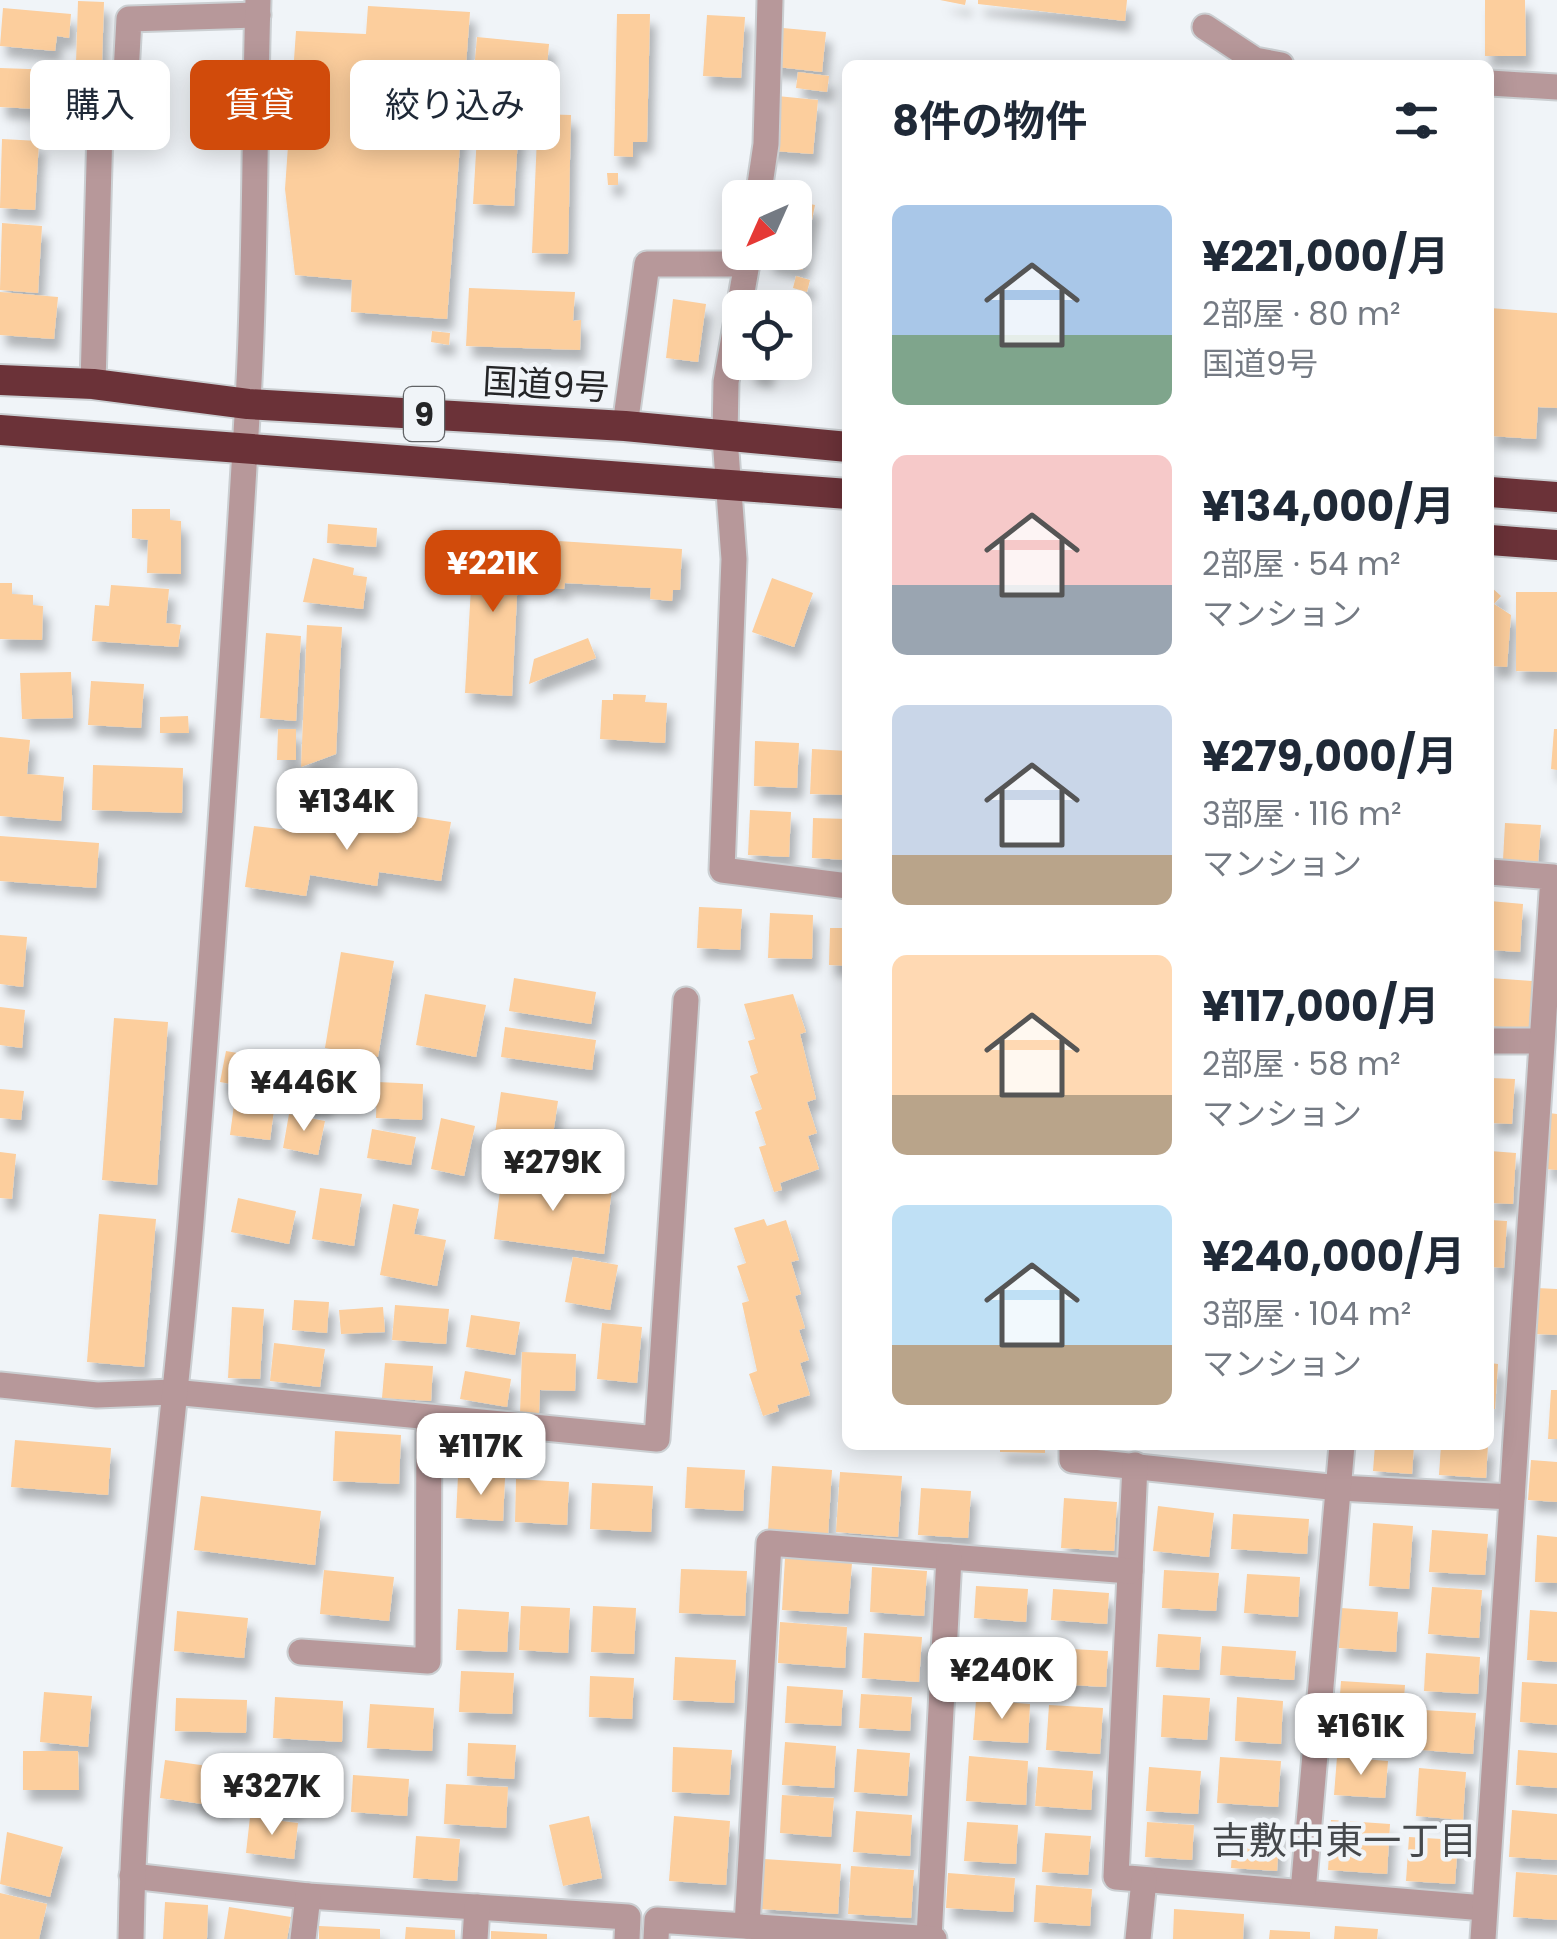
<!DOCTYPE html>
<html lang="ja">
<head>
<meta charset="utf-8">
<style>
  :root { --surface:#fff; --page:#f6f6f7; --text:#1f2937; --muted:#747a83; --accent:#d14b0b }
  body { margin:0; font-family:Poppins,"Noto Sans JP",sans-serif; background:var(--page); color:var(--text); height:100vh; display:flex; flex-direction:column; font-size:38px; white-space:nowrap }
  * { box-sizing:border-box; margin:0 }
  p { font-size:32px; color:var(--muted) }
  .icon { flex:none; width:55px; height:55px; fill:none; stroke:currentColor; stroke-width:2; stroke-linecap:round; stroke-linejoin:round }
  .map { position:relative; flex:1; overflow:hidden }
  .side { position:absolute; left:842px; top:60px; width:652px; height:1390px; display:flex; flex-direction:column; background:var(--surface); border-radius:15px; box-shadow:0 5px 25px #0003 }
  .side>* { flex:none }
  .guide { position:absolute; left:30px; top:60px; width:662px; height:90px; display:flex; gap:20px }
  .needle { width:65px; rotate:225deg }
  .fabs { position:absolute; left:722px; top:180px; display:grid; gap:20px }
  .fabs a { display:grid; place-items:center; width:90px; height:90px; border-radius:15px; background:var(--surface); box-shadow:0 5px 25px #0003; font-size:50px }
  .price { position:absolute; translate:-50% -85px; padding:0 22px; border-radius:20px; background:#fff; color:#222; font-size:32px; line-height:65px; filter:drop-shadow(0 2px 5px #0008) }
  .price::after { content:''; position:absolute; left:50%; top:60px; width:30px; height:22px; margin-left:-15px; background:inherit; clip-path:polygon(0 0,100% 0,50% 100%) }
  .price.selected { background:var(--accent); color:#fff }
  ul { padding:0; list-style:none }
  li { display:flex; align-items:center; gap:30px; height:250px; padding:0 50px }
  li span { display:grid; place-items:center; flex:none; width:280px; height:200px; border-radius:15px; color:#555 }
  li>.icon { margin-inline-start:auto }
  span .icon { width:120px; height:120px; fill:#fffc; stroke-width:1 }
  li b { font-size:42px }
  h2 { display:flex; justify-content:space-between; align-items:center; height:120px; padding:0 50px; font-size:42px }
  .pill { padding:0 35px; border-radius:15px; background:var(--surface); box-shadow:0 5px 25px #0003; font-size:35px; line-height:90px }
  .pill.selected { background:var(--accent); color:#fff }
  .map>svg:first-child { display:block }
  .building { fill:#fcce9d; filter:url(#shadow) }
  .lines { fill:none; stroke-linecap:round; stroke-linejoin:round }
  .minor-casing { stroke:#cbcfd2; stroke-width:29 }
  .highway-casing { stroke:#cbcfd2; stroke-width:34 }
  .minor { stroke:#b7989a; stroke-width:25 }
  .highway { stroke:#6b3238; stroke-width:30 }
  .labels { text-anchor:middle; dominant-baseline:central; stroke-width:9; stroke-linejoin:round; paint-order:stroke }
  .shield { fill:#f0f4f8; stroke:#616366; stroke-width:2.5 }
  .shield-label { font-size:32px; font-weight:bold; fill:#242527 }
  .street-label { font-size:35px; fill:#242527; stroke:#f0f4f8 }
  .neighbourhood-label { font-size:38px; fill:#45484b; stroke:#f0f4f8 }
</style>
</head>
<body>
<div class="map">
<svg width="1557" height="1939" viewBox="0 0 1557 1939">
  <defs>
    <filter id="shadow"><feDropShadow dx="6" dy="11" stdDeviation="5" flood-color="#0004"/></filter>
  </defs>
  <rect width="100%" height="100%" fill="#f0f4f8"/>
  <!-- building -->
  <g class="building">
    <polygon points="940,0 966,0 965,5"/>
    <polygon points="978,0 1127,0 1125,21 978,4"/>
    <polygon points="1485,0 1525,0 1526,56 1485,56"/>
    <polygon points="78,1 104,2 102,64 76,63"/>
    <polygon points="368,6 470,12 447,319 351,312 352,280 295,275 285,189 296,31 366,34"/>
    <polygon points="3,8 71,14 69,38 57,36 55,51 0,46"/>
    <polygon points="617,14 650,14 647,142 633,142 633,157 614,156"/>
    <polygon points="707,15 745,17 741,78 703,76"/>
    <polygon points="772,27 826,32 822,72 768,66"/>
    <polygon points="477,37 549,44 545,89 473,82"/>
    <polygon points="0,68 57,70 55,110 0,107"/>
    <polygon points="798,72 829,76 827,92 796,88"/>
    <polygon points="767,95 818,100 813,154 761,150"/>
    <polygon points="479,101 509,102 508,119 519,120 514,206 473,204"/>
    <polygon points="538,114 571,115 568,254 532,253"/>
    <polygon points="2,139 39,141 35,210 0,208"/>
    <polygon points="607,173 618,173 618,185 608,185"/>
    <polygon points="795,201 815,205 802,270 767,262 768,252 795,252"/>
    <polygon points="2,223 42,226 38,293 0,290"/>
    <polygon points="796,276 810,280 807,292 793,288"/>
    <polygon points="469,288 575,292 573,321 581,320 580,350 466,346"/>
    <polygon points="761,290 789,297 786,308 756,308"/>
    <polygon points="0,292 58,297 54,339 0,335"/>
    <polygon points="673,299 706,304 698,362 666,358"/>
    <polygon points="1490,308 1557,313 1557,408 1538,407 1536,439 1490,436"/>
    <polygon points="432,331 450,333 449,345 431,342"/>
    <polygon points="751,362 770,362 766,378 748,373"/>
    <polygon points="132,509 170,509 170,520 181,521 181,574 147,573 148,540 132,538"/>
    <polygon points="328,524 377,528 376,547 327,543"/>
    <polygon points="474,534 520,536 512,696 465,693"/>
    <polygon points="543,540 682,549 680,590 673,590 672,601 650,599 651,588 565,583 564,589 548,588 549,580 540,579"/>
    <polygon points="313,558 354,568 353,575 367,577 363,609 303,602"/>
    <polygon points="772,578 813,593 794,647 752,632"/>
    <polygon points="0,583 12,583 12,594 33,595 33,605 43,606 42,640 0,639"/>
    <polygon points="111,585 169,589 166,623 181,625 178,647 92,641 95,605 109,606"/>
    <polygon points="1490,586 1501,596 1494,604 1511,615 1507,667 1490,666"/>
    <polygon points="1516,592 1557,592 1557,672 1516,671"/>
    <polygon points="307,625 342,627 336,754 301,767"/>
    <polygon points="266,633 301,636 296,721 260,718"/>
    <polygon points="588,638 596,658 529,684 534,659"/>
    <polygon points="71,672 73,718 22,719 20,673"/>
    <polygon points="91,681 144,684 141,728 88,725"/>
    <polygon points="613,694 646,695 645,702 667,703 665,743 600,739 602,700 613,700"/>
    <polygon points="188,716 189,733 160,733 160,717"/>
    <polygon points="278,729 296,729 296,760 277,760"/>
    <polygon points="1554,729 1557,729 1557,770 1551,769"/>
    <polygon points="0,737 30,740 27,774 64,777 61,821 0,816"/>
    <polygon points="755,741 799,743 797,788 754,786"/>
    <polygon points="812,749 848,751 848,795 810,794"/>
    <polygon points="93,765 183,768 182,813 92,810"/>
    <polygon points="750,810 791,812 789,857 748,855"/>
    <polygon points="385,812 451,822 441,881 379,872 377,886 310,875 306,896 245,887 254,826 315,833 318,820 383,825"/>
    <polygon points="813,818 848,819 848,860 812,858"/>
    <polygon points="1505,823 1541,825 1538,863 1503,860"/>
    <polygon points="0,836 99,843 96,888 0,881"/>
    <polygon points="1490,901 1523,904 1520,952 1490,950"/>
    <polygon points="699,907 742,909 740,950 697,948"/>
    <polygon points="770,913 813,915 812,959 768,958"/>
    <polygon points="830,928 848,928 848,966 829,965"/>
    <polygon points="0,935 27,937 23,987 0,984"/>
    <polygon points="341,952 394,961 378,1057 325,1048"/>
    <polygon points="514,978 596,992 591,1024 509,1011"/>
    <polygon points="1490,978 1532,981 1529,1029 1490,1026"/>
    <polygon points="425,994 486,1005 476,1057 416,1045"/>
    <polygon points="793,994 806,1032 800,1034 816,1099 807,1102 817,1133 808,1136 819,1169 780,1183 782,1190 774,1192 759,1147 766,1145 755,1112 762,1109 750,1076 758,1073 748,1041 755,1039 744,1004"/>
    <polygon points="0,1007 25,1010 22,1048 0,1045"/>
    <polygon points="114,1018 168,1022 157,1185 102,1180"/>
    <polygon points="505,1027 596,1040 592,1070 501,1057"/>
    <polygon points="226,1051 284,1061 278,1093 220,1082"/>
    <polygon points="292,1070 329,1074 325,1108 288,1104"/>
    <polygon points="1490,1078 1515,1079 1512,1124 1490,1123"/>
    <polygon points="377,1082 423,1084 422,1120 376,1118"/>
    <polygon points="0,1089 24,1091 21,1120 0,1118"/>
    <polygon points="501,1092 558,1101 550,1155 493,1147"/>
    <polygon points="234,1105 274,1110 270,1140 230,1135"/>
    <polygon points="1549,1113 1557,1114 1557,1170 1545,1169"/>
    <polygon points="289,1114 325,1121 318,1155 283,1148"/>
    <polygon points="441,1118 475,1126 464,1176 431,1169"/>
    <polygon points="372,1129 416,1137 411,1165 367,1158"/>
    <polygon points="1490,1151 1516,1153 1513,1204 1490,1203"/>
    <polygon points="0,1152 16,1154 12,1199 0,1198"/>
    <polygon points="502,1174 612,1189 604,1254 494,1239"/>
    <polygon points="320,1188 362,1194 354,1246 312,1239"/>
    <polygon points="238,1198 296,1211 289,1244 231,1232"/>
    <polygon points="393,1204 419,1209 414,1234 446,1240 437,1286 380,1275"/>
    <polygon points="99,1214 156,1219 144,1367 87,1362"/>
    <polygon points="764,1219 767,1226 786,1220 799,1260 791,1262 801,1294 795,1296 805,1328 799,1330 809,1360 800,1363 810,1395 777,1405 779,1411 763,1416 749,1374 757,1371 742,1303 749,1301 737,1266 746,1263 734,1228"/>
    <polygon points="1490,1220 1507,1221 1504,1268 1490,1267"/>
    <polygon points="573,1257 618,1265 610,1310 565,1302"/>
    <polygon points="1537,1288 1557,1289 1557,1335 1534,1334"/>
    <polygon points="294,1300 329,1302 327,1333 292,1330"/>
    <polygon points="395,1305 449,1309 446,1344 392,1340"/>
    <polygon points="232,1307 264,1309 260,1379 228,1378"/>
    <polygon points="383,1307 385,1332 341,1334 339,1310"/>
    <polygon points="471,1315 520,1322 515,1355 466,1347"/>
    <polygon points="602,1323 642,1327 637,1383 597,1379"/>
    <polygon points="274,1343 325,1349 320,1387 270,1381"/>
    <polygon points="522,1352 576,1354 575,1391 540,1390 539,1413 520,1413"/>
    <polygon points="385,1363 433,1366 431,1401 382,1398"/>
    <polygon points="1490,1363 1498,1364 1495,1409 1490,1409"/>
    <polygon points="465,1371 511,1379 507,1407 460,1399"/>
    <polygon points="1551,1390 1557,1390 1557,1439 1548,1439"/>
    <polygon points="335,1431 401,1435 399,1484 333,1481"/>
    <polygon points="15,1440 111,1448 108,1495 11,1487"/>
    <polygon points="1000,1445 1045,1445 1045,1453 1000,1452"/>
    <polygon points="1375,1445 1414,1445 1412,1474 1373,1471"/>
    <polygon points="1441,1445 1488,1445 1486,1478 1439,1475"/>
    <polygon points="1531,1460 1557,1462 1557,1502 1528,1500"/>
    <polygon points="772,1466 832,1470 828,1536 768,1531"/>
    <polygon points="687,1467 745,1470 743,1511 685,1508"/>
    <polygon points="840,1472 902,1476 898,1537 836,1532"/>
    <polygon points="458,1476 505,1478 503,1521 456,1518"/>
    <polygon points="516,1479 569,1482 567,1525 515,1522"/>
    <polygon points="592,1483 653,1486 651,1532 590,1529"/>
    <polygon points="921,1488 971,1491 968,1538 918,1535"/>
    <polygon points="201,1496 321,1511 315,1565 194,1550"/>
    <polygon points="1064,1498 1117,1502 1114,1551 1061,1548"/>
    <polygon points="1158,1506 1214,1513 1209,1557 1153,1551"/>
    <polygon points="1233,1514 1309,1519 1307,1554 1231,1549"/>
    <polygon points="1373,1523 1413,1526 1409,1589 1369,1586"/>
    <polygon points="1432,1530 1488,1534 1485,1575 1429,1572"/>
    <polygon points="1537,1535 1557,1537 1557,1583 1535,1582"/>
    <polygon points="785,1558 852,1563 848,1614 782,1610"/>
    <polygon points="872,1567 927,1571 924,1616 870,1612"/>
    <polygon points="681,1569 747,1571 745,1616 679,1613"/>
    <polygon points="324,1570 394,1577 389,1621 320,1614"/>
    <polygon points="1164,1570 1219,1573 1216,1611 1162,1608"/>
    <polygon points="1247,1574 1300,1577 1298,1617 1244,1613"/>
    <polygon points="976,1586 1028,1589 1026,1622 974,1618"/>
    <polygon points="1432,1587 1482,1590 1479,1638 1428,1634"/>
    <polygon points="1053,1589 1109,1593 1107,1624 1051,1620"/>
    <polygon points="521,1606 570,1608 568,1653 519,1650"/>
    <polygon points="593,1606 636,1608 634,1654 591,1652"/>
    <polygon points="1341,1608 1398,1612 1396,1652 1339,1648"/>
    <polygon points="458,1609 509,1612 507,1652 456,1650"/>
    <polygon points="1530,1610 1557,1612 1557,1662 1527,1660"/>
    <polygon points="177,1611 248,1618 244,1658 174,1651"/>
    <polygon points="780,1622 847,1627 845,1668 778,1663"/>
    <polygon points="864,1633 922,1637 919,1682 862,1678"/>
    <polygon points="1158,1634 1201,1637 1199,1670 1156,1667"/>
    <polygon points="975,1643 1026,1647 1024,1678 973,1674"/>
    <polygon points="1222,1646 1296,1651 1294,1680 1220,1675"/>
    <polygon points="1054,1648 1108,1651 1106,1687 1052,1684"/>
    <polygon points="1426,1653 1480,1657 1478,1694 1424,1691"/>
    <polygon points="675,1657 736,1660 734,1703 673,1700"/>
    <polygon points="461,1671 514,1673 512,1714 459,1712"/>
    <polygon points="590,1676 634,1678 632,1719 589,1717"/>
    <polygon points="1341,1681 1405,1685 1402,1728 1338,1723"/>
    <polygon points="1522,1682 1557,1684 1557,1725 1520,1722"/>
    <polygon points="787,1686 843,1690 841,1726 785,1723"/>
    <polygon points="44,1692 92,1696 88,1747 40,1742"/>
    <polygon points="861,1694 912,1697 910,1731 859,1728"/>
    <polygon points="1163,1695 1210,1698 1207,1740 1161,1737"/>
    <polygon points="275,1697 343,1701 342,1742 273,1738"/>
    <polygon points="1237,1697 1283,1701 1281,1744 1235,1741"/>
    <polygon points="176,1698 247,1700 246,1733 175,1731"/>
    <polygon points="976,1700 1030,1704 1028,1743 973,1740"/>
    <polygon points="370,1704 434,1708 432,1751 367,1748"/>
    <polygon points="1049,1705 1103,1708 1100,1754 1046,1750"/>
    <polygon points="1423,1710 1476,1713 1473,1754 1421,1750"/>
    <polygon points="785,1742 836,1746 834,1788 782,1785"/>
    <polygon points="468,1743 516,1745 514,1779 467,1776"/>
    <polygon points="673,1747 732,1750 729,1795 672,1792"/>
    <polygon points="857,1749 910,1753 907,1796 854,1792"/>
    <polygon points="1518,1750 1557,1753 1557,1788 1516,1785"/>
    <polygon points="23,1751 78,1751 79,1790 23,1790"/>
    <polygon points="969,1756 1028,1761 1026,1805 966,1801"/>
    <polygon points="1220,1757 1281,1761 1278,1807 1217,1803"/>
    <polygon points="1337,1757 1388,1761 1385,1798 1334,1795"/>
    <polygon points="165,1760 229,1769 224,1807 160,1798"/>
    <polygon points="1038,1767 1093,1771 1091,1810 1035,1806"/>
    <polygon points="1149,1767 1201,1771 1198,1814 1146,1811"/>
    <polygon points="1419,1768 1466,1772 1463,1820 1416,1816"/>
    <polygon points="254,1773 296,1774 296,1810 254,1809"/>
    <polygon points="353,1775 409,1779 407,1816 351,1812"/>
    <polygon points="446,1784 508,1787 506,1828 444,1824"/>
    <polygon points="782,1795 834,1798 831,1837 780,1833"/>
    <polygon points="1512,1810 1557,1814 1557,1860 1509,1857"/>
    <polygon points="856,1811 912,1815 910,1856 853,1852"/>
    <polygon points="589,1816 602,1878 563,1886 549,1825"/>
    <polygon points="674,1816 730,1821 726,1885 669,1881"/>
    <polygon points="250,1817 298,1823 294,1859 246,1853"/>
    <polygon points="1331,1820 1390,1824 1387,1874 1328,1870"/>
    <polygon points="967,1822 1018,1825 1016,1864 964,1861"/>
    <polygon points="1147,1822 1194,1825 1192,1860 1145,1857"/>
    <polygon points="1234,1823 1280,1826 1277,1871 1231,1868"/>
    <polygon points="7,1832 63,1847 50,1897 0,1884"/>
    <polygon points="1045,1833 1091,1836 1088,1875 1042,1872"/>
    <polygon points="416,1836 460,1839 457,1881 413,1878"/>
    <polygon points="1409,1837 1458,1840 1455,1884 1406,1881"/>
    <polygon points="764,1859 841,1864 838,1914 760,1909"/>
    <polygon points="851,1866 914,1870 911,1918 848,1914"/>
    <polygon points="1516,1872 1557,1875 1557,1920 1513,1917"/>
    <polygon points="948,1873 1015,1878 1013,1912 946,1908"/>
    <polygon points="1036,1885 1092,1889 1090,1926 1034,1922"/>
    <polygon points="0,1893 47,1904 39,1939 0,1939"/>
    <polygon points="165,1902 208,1905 207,1939 163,1939"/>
    <polygon points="229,1907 291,1917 287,1939 224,1939"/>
    <polygon points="1174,1909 1244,1914 1243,1939 1173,1939"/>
    <polygon points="319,1926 380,1929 380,1939 319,1939"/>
    <polygon points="1335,1926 1378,1929 1377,1939 1334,1939"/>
    <polygon points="406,1927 455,1930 455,1939 405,1939"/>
    <polygon points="1270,1930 1310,1932 1310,1939 1269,1939"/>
    <polygon points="491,1931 547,1934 547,1939 491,1939"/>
  </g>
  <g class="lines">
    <!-- minor casing -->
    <g class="minor-casing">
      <g id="minor">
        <polyline points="1205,27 1255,60 1281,65"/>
        <polyline points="1490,83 1557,87"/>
        <polyline points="758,198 766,144 770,0"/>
        <polyline points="749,252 726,382 725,438 734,559 722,870 848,886"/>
        <polyline points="93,384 101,91 125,92 129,19 258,15"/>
        <polyline points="625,426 647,264 747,264"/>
        <polyline points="1490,1041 1540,1041"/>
        <polyline points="0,1385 97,1395 173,1392 657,1439 686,1000"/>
        <polyline points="1072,1445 1072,1460 1339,1488 1512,1497"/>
        <polyline points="1135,1465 1116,1877 1484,1908"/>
        <polyline points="301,1652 428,1661 429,1418"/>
        <polyline points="132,1876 308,1896 628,1917 627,1939"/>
        <polyline points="1303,1892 1342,1445"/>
        <polyline points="747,1926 769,1543 1130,1571"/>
        <polyline points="929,1938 949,1557"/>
        <path d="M131,1939C135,1694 173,1452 192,1209C214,940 232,670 248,400C256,267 254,133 258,0"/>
        <polyline points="303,1939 308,1896"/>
        <polyline points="475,1939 477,1907"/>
        <polyline points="656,1939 657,1920 934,1939"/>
        <polyline points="1138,1939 1144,1880"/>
        <polyline points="1483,1939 1553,877 1490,872"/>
      </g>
    </g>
    <!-- highway casing -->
    <g class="highway-casing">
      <g id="highway">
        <polyline points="0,380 93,384 248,404 625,426 848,447"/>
        <polyline points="0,430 848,494"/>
        <polyline points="1490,492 1557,497"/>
        <polyline points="1490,540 1557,545"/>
      </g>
    </g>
    <!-- minor -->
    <use href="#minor" class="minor"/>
    <!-- highway -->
    <use href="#highway" class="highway"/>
  </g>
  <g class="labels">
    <!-- shield labels -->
    <rect class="shield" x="404" y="387" width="40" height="54" rx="8"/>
    <g class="shield-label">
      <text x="424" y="414">9</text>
    </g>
    <!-- street labels -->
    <g class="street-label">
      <text transform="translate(546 384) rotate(3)">国道9号</text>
    </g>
    <!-- neighbourhood labels -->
    <g class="neighbourhood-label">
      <text x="1344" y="1840">吉敷中東一丁目</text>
    </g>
  </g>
</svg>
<div class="fabs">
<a><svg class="needle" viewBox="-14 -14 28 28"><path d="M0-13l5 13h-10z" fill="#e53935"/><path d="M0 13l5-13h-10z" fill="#747a83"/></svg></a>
<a><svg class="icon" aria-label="locate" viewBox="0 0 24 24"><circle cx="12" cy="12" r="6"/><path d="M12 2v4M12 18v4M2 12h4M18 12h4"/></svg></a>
</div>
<b class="price selected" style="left:493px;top:615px">¥221K</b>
<b class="price" style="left:347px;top:853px">¥134K</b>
<b class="price" style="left:304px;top:1134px">¥446K</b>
<b class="price" style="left:553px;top:1214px">¥279K</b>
<b class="price" style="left:481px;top:1498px">¥117K</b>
<b class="price" style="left:1002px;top:1722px">¥240K</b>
<b class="price" style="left:1361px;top:1778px">¥161K</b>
<b class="price" style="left:272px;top:1838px">¥327K</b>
<div class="guide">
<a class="pill">購入</a>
<a class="pill selected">賃貸</a>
<a class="pill">絞り込み</a>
</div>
<section class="side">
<h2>8件の物件<svg class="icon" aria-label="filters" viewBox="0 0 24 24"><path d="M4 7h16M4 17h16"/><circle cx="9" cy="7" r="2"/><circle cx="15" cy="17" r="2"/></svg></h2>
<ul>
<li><span style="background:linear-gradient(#a9c7e8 65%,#7fa58c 0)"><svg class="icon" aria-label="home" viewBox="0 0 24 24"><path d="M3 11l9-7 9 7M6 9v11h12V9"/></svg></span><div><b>¥221,000/月</b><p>2部屋 · 80 m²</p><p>国道9号</p></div></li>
<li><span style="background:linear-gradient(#f6c9c9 65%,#9aa5b1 0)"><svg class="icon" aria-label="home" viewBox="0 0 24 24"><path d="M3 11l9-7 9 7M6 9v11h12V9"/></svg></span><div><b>¥134,000/月</b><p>2部屋 · 54 m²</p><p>マンション</p></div></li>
<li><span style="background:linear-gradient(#c9d6e8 75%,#b9a48a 0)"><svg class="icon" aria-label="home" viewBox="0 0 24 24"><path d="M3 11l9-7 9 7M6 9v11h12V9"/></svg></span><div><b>¥279,000/月</b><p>3部屋 · 116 m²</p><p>マンション</p></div></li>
<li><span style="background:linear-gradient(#ffd9b3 70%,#b9a48a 0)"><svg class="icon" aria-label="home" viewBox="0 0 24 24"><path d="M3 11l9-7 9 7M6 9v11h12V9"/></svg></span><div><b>¥117,000/月</b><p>2部屋 · 58 m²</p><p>マンション</p></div></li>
<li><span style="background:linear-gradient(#bfe0f5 70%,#b9a48a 0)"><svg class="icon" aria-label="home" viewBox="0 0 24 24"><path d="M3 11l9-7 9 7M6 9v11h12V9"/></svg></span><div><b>¥240,000/月</b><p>3部屋 · 104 m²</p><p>マンション</p></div></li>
</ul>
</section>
</div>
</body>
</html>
